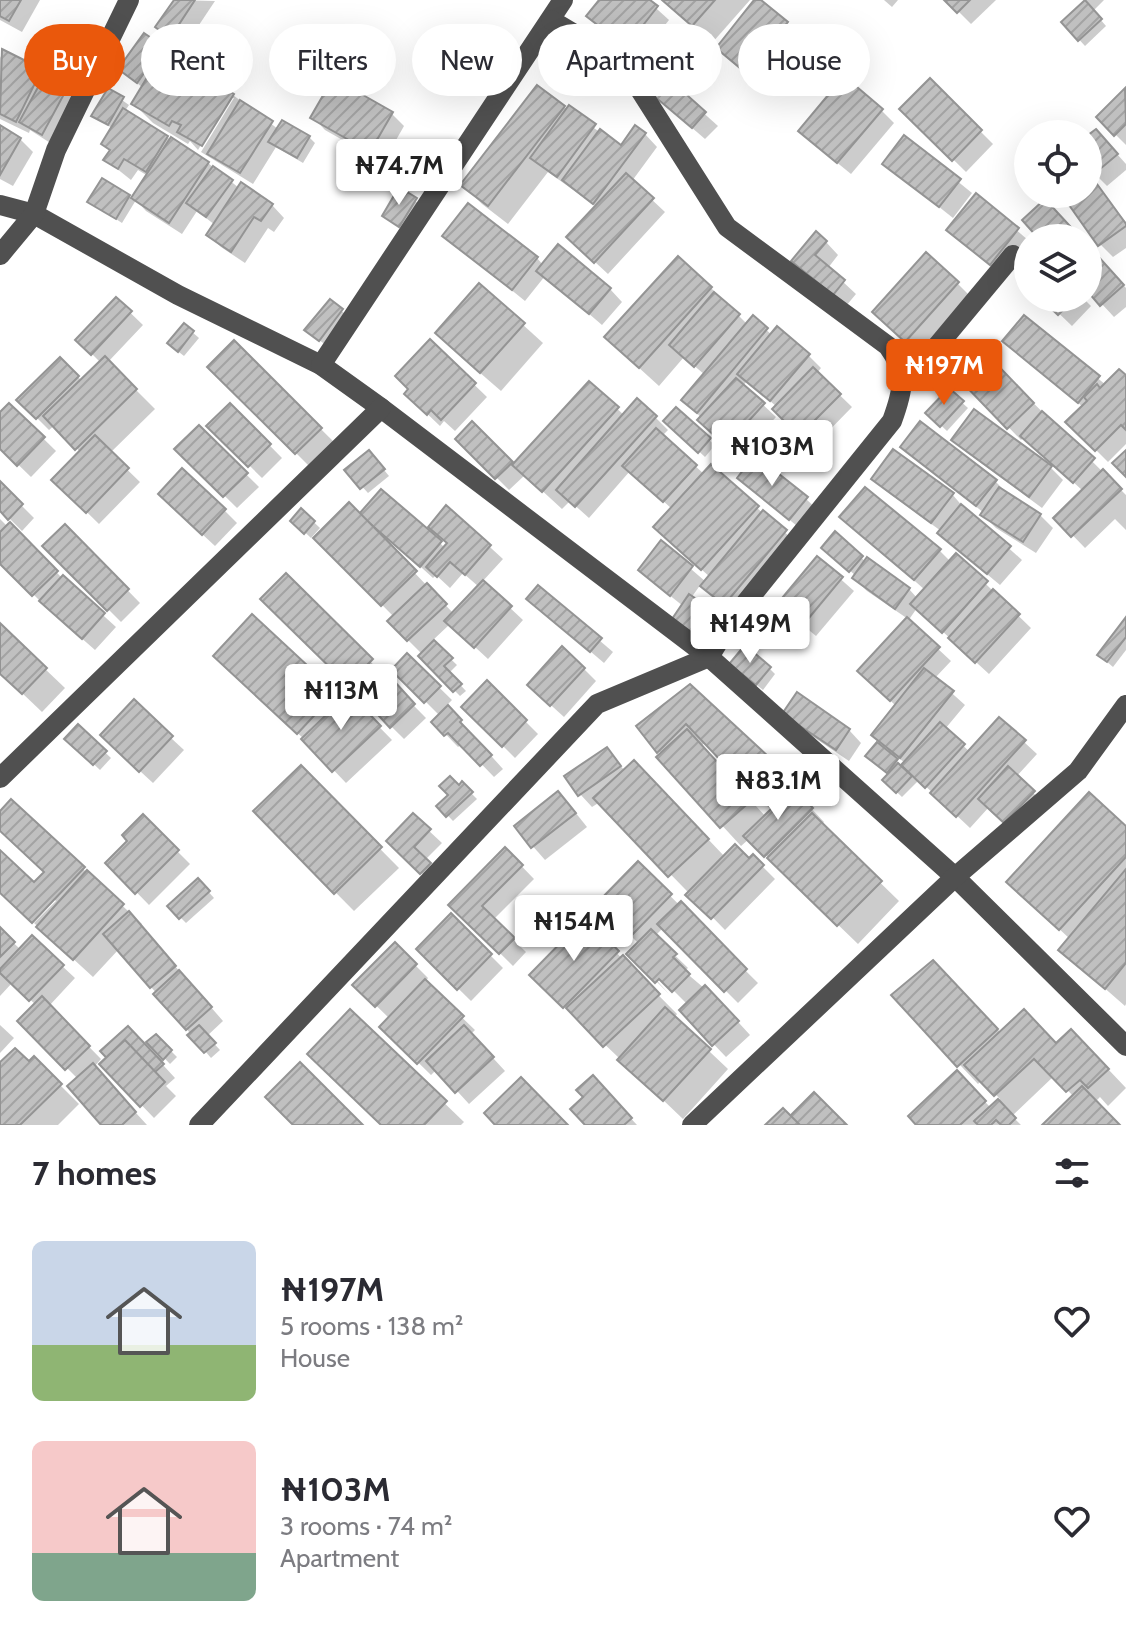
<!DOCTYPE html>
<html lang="en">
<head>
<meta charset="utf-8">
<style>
  :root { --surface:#fff; --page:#f2f2f3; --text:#2b2b33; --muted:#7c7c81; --accent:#ea580c }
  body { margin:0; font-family:Cabin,sans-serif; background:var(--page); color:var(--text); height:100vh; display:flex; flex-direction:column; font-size:30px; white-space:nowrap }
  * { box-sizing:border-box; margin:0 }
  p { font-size:26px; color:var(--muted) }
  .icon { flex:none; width:44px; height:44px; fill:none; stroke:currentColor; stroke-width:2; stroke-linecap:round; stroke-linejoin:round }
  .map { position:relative; height:1125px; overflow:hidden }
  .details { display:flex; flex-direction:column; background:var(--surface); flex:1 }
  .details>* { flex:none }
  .top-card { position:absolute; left:24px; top:24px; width:1078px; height:72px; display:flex; gap:16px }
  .controls { position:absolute; left:1014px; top:120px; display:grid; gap:16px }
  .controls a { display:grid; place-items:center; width:88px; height:88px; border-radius:50%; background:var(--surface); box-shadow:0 8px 32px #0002; font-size:40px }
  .price { position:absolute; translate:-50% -68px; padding:0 18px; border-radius:8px; background:#fff; color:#222; font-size:26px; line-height:52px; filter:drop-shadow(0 2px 4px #0008) }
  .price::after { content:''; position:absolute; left:50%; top:48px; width:24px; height:18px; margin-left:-12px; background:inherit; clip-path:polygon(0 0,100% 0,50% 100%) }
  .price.on { background:var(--accent); color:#fff }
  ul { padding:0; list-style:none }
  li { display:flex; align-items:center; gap:24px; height:200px; padding:0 32px }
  li span { display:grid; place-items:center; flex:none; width:224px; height:160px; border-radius:12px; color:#555 }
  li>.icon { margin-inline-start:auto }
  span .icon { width:96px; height:96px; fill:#fffc; stroke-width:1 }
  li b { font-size:34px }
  h2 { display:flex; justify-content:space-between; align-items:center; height:96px; padding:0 32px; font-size:34px }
  .chip { padding:0 28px; border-radius:36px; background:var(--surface); box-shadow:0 8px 32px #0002; font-size:28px; line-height:72px }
  .chip.on { background:var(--accent); color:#fff }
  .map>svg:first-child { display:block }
  .shadow { fill:#0003; fill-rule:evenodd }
  .building { fill:url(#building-hatch); stroke:#949494; stroke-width:2 }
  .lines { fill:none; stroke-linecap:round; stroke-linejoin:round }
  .minor { stroke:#505050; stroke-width:20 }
</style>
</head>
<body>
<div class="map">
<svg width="1126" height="1125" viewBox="0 0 1126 1125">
  <defs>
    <pattern id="building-hatch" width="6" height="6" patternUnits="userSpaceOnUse" patternTransform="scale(2)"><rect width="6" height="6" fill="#c0c0c0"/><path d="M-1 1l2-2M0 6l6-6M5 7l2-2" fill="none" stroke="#a3a3a3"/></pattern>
  </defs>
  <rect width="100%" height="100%" fill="#fff"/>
  <!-- shadow -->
  <g class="shadow">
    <polygon points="0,0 40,0 22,32 0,20"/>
    <polygon points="176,0 215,1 183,49 158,27"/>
    <polygon points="602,0 647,0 669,20 639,58 589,16"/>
    <polygon points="662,0 750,0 712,43"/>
    <polygon points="757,0 799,36 760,84 718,48"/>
    <polygon points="884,0 898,0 892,7"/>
    <polygon points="947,0 996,0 971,24"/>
    <polygon points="1086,0 1104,0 1093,11 1106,26 1085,46 1063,22"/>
    <polygon points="162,48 175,61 233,95 278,129 309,137 315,143 303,163 276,147 253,184 201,152 234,98 229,98 198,150 190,141 188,144 153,123 134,104 143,88 120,69"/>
    <polygon points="53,51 57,55 82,59 95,71 55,146 30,130 29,133 0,119 0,58 3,52 41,70 46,76 50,70 32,58"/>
    <polygon points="930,81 993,144 966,172 902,109"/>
    <polygon points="669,82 718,126 705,139 669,108"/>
    <polygon points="537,88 621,147 645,134 657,147 632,181 665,212 608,274 582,250 597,207 548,172 508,224 482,204 463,185"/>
    <polygon points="109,91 129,105 125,111 208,163 239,188 272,205 284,218 274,232 268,228 245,263 221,247 209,235 215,225 197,211 182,234 146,211 136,200 122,223 90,202 129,196 132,200 148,176 138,170 131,180 106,160 111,152 103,144 113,129 94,115"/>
    <polygon points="1125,91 1126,92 1126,145 1098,117"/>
    <polygon points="881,110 894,123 851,174 813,143"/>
    <polygon points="391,113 404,126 383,163 325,130 313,117"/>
    <polygon points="0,128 20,139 33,152 13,186 0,179"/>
    <polygon points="904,138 972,193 953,218 885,164"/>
    <polygon points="1088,138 1108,144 1126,164 1126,170 1107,186 1088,167"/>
    <polygon points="1097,187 1126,222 1126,248 1113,257 1100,244 1087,194"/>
    <polygon points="400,190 422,206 406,231 384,216"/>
    <polygon points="976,196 1028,240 1028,245 1003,276 949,230"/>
    <polygon points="445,236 537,258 543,265 610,289 622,302 602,325 545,276 525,301"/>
    <polygon points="826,242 838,255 828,268 856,294 846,306 794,260"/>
    <polygon points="1088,247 1126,288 1126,307 1114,317 1088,289"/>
    <polygon points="957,283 970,296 919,353 887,324"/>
    <polygon points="480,286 543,343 501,391 456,352"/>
    <polygon points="711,288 747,324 753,318 772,335 808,355 821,368 817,373 852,407 813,447 775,409 777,407 747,381 743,386 776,417 739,457 713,432 696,412 705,375 684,357 659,386 626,356"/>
    <polygon points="1043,298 1083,298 1091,306 1072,326"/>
    <polygon points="116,299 143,325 108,362 155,409 110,453 140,482 99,524 54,480 81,453 55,425 49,430 19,400 60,359 82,381 101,363 78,340"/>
    <polygon points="330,302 348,316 326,345 312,335"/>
    <polygon points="1024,318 1106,385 1126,378 1126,444 1108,462 1068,422 1083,407 1005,341"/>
    <polygon points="184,325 199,338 184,356 175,349"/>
    <polygon points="430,342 487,397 455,431 444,421 440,426 419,406"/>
    <polygon points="234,343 340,448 315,472 210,367"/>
    <polygon points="985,355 1126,495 1126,530 1115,519 1085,548 1056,518 1083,491 1024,437 1021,440 961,378"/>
    <polygon points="590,384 625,416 655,417 668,430 662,436 704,474 757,508 798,544 738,616 701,584 691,598 715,614 727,626 713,648 688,631 683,606 653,582 661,543 706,582 710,577 675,546 672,509 630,471 589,518 570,501 562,509 525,475 509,490 458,439 472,424 514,466"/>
    <polygon points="949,391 968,408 947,431 928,413"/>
    <polygon points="9,405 56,451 31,477 0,447 0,415"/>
    <polygon points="230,405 282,458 262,478 209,426"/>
    <polygon points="666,421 709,440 715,445 705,457"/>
    <polygon points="199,428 259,487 237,508 177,449"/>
    <polygon points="954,440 1051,468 1063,480 1042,508 966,452"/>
    <polygon points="902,447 995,481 1008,494 1040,515 1053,528 1036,553 996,528 983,515 984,513"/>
    <polygon points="374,458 389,476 368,493 347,470"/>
    <polygon points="739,478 806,499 819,511 803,531"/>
    <polygon points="874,479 952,494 964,508 1022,560 1000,585 952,545 941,531 886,491"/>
    <polygon points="0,484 34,518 22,531 0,509"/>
    <polygon points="173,507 224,510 237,523 215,546"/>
    <path d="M447,508L503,559L482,582L523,620L488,659L450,624L432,641L457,665L449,673L466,691L460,696L420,656L422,654L408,640L394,617L316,538L360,516L440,543L445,548L449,544ZM368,519L433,578L436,575L450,588L463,573L479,587L454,614L366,522Z"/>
    <polygon points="302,511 320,528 311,538 293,521"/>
    <path d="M842,517L939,550L951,562L957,556L1031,628L989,674L917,608L908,621L951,661L935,678L965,705L945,729L970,752L1024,742L1037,754L1016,777L1046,805L1018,834L989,807L970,828L919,780L902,797L884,780L890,774L874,761L890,751L873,735L896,706L872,683L908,619L867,591L854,578L856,576L830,553L835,534L866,562L909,589L918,599L925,590ZM895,755L905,763L913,775L911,778L901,768L902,766L893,757Z"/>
    <polygon points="0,519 8,527 10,525 62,578 116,627 95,650 46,607 0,561"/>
    <polygon points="65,526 140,603 121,622 45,546"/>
    <polygon points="818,559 854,591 816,636 792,616"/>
    <polygon points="286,576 426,718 404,739 263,599"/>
    <polygon points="538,588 613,652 604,663 529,599"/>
    <polygon points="252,617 343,702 349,696 392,740 346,783 304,739 234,674"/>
    <polygon points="1126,620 1126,650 1113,667 1099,655"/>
    <polygon points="0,626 65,688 42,712 0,672"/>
    <polygon points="407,656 452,700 446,706 503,769 494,777 462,744 458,747 434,722 440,716 394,670"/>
    <polygon points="769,668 775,674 763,690 738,670"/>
    <polygon points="584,669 596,681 564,717 542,697"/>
    <polygon points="487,683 538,734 515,758 464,707"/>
    <path d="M690,686L813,802L809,806L824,822L821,825L899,901L858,944L749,839L741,846L659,757L662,755L639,726ZM706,742L772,811L766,817L701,746Z"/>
    <polygon points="797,726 849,730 861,743 849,761"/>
    <polygon points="78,727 111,758 100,770 67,739"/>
    <polygon points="171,738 184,750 153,783 115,748"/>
    <polygon points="606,749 625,771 653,781 725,857 749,860 753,857 775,879 725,930 600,802 592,807 580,794"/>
    <polygon points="300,768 399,868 354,911 256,812"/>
    <polygon points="462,784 477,799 453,821 439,806"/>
    <polygon points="11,802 142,924 140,926 223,1021 207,1036 220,1050 211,1058 119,949 93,977 34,923 56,901 53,898 0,891 0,853 34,885 46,873 0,829 0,814"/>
    <polygon points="571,807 587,827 545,860 516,827"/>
    <polygon points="413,816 442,843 425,860 442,877 434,885 389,841"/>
    <polygon points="143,817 190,864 149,905 108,863 130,841"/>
    <polygon points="1126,829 1126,1004 1125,1006 1061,950 1070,939 1028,900"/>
    <polygon points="505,849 534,879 493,920 526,952 513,966 451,905"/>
    <polygon points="638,864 758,983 738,1003 663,928 655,936 688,968 684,971 718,1000 750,1035 726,1057 681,1010 687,1004 653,970 650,973 669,994 629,954 639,944 599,904"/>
    <polygon points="198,880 214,898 186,923 169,906"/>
    <polygon points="451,916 503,968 471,1001 418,949"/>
    <polygon points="585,921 677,1014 674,1018 728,1069 683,1119 532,975"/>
    <polygon points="0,930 21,950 32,938 75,978 49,1006 101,1059 94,1067 147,1125 104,1125 78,1079 20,1021 36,1005 12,983 0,996"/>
    <polygon points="395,945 428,978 425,982 475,1030 471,1034 505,1071 469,1104 437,1069 431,1075 382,1027 390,1019 355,985"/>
    <polygon points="952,981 1001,1033 1090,1050 1126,1088 1108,1106 1100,1097 1095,1102 1117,1125 1045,1125 1074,1097 1054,1076 1012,1116 1021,1125 919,1125 957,1073 991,1108 1000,1099 982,1080 978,1084 894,995"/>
    <polygon points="350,1012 464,1122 461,1125 383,1125"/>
    <polygon points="0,1025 14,1038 0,1053"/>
    <polygon points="156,1036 177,1057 170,1064 149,1042"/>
    <polygon points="141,1041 175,1078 166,1086 176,1096 154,1118 102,1064"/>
    <polygon points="34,1059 79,1104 58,1125 0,1125 0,1065 29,1064"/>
    <polygon points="605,1090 637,1125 587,1125"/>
  </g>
  <!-- building -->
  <g class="building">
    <polygon points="0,0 21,0 9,21 0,16"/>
    <polygon points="174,0 195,0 170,38 155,27"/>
    <polygon points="599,0 650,0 658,6 626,47 586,16"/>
    <polygon points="662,0 715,0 692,26"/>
    <polygon points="754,0 761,0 788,22 746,73 716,48"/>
    <polygon points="944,0 970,0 957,13"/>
    <polygon points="1085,0 1102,19 1078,41 1061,22"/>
    <polygon points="144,33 163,46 137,83 118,69"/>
    <polygon points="39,41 54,49 45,67 29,59"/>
    <polygon points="61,45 84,57 42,135 19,122"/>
    <polygon points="2,49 42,69 16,122 0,114"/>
    <polygon points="163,51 234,94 202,146 177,132 181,125 172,121 169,126 131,104"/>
    <polygon points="844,76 883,109 837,163 798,131"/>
    <polygon points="333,78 393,112 370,152 310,118"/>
    <polygon points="930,78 982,130 952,161 899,109"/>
    <polygon points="669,79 706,112 692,128 654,96"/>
    <polygon points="537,85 565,106 488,206 460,185"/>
    <polygon points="108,88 124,97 108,125 91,116"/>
    <polygon points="1125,88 1126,124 1114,136 1096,117"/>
    <polygon points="240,100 273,121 240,173 207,154"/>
    <polygon points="569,105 596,124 557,177 530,158"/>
    <polygon points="123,108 168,136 146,172 124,159 118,169 103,160 110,150 101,144"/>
    <polygon points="282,120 310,136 297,158 268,142"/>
    <polygon points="0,125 21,138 0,175"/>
    <polygon points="635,125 646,133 593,204 562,180 600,129 621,145"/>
    <polygon points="1096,129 1118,154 1093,175 1088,170 1088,135"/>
    <polygon points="904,135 961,179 939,207 882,164"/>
    <polygon points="171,137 209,162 169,223 131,198"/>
    <polygon points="213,166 233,180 206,217 186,203"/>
    <polygon points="626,173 654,198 594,263 566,237"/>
    <polygon points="102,178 130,195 116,219 87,202"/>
    <polygon points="241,182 273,204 261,221 254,217 231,252 206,235"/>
    <polygon points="1097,184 1126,224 1126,226 1098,246 1069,205 1084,194 1088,194 1088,191"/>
    <polygon points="399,187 417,198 399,227 382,216"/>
    <polygon points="976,193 1019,228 990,265 946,230"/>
    <polygon points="1045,199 1081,238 1038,238 1022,220"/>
    <polygon points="468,203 538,257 512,290 442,236"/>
    <polygon points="816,231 827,241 815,255 845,280 833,295 791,261"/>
    <polygon points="558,244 611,288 589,314 536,271"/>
    <polygon points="1088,245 1124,285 1100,306 1088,292"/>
    <polygon points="926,252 959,282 905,342 872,312"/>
    <polygon points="678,256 712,287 639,368 604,337"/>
    <polygon points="479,283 525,323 480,373 435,333"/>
    <polygon points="714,292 740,314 694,367 669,345"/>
    <polygon points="116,297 132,311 91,355 75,340"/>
    <polygon points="1040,298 1075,298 1058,315"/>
    <polygon points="330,299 343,309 319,341 304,330"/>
    <polygon points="753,315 768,328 697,413 681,400"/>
    <polygon points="1024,315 1100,376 1078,403 1002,341"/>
    <polygon points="184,323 194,331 178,352 167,343"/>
    <polygon points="777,326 810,354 770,401 737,374"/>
    <polygon points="430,339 476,383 441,420 431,410 427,415 404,394 408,389 395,376"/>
    <polygon points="234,340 322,428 295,454 207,367"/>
    <polygon points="985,352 1034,403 1007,429 958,378"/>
    <polygon points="105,356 137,389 75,450 43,416"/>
    <polygon points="60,357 79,376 36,419 16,400"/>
    <polygon points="813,367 841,394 799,436 772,409"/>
    <polygon points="1119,369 1126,375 1126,430 1121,425 1095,451 1065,422 1087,401 1084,397 1097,384 1100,388"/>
    <polygon points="736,378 765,403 726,446 697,420"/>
    <polygon points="589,381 619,407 542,492 512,465"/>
    <polygon points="949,388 964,401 940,427 925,413"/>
    <polygon points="637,398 657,416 575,507 556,490"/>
    <polygon points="9,403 45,437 17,466 0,449 0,412"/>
    <polygon points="230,403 271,444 248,467 206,426"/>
    <polygon points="676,407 711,438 698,453 663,421"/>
    <polygon points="974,409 1052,466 1029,497 951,440"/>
    <polygon points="1042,411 1095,458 1073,483 1020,436"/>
    <polygon points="472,421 513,462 495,479 455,439"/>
    <polygon points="920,421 997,480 976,506 900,447"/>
    <polygon points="199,425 248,473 223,497 174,449"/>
    <polygon points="656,428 697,465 663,502 622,466"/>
    <polygon points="95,435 129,468 86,513 51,480"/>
    <polygon points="893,449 954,493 931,523 871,479"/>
    <polygon points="369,450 385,469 360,489 344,470"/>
    <polygon points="1126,450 1126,477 1112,463"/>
    <polygon points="755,455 808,497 789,520 737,478"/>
    <polygon points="711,464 759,506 701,570 653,527"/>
    <polygon points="182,468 226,509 202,535 158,494"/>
    <polygon points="1103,469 1122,489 1071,537 1053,518"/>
    <polygon points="0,481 23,504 8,520 0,511"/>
    <polygon points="865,487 941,549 914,580 839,517"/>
    <polygon points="999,487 1041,514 1023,542 980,515"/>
    <polygon points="381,489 442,541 420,567 359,514"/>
    <polygon points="349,502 417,571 381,606 313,538"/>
    <polygon points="961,504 1011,546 987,574 937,533"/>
    <polygon points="446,505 491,545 465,575 450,562 437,577 426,567 447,543 428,527"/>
    <polygon points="301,508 315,521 304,534 290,521"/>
    <polygon points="763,510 787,530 724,605 700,586"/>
    <polygon points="10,522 58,571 32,596 0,564 0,532"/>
    <polygon points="65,524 129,589 107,611 42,546"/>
    <polygon points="835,531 863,556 849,572 821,548"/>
    <polygon points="661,540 693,566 670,596 638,570"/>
    <polygon points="956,553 988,581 942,633 910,604"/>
    <polygon points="817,556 843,577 803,625 777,604"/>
    <polygon points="867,557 910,588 895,609 852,578"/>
    <polygon points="286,573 373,659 348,685 260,599"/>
    <polygon points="63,575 105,613 82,639 39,601"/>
    <polygon points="483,580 512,606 474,648 444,621"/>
    <polygon points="427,583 447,604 407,641 387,621"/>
    <polygon points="538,585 602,638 590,652 526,599"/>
    <polygon points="993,589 1020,614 975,663 948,638"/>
    <polygon points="689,594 716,612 699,637 672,619"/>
    <polygon points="252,614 336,692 297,734 213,656"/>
    <polygon points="907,617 940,647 890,701 857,671"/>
    <polygon points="1126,617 1126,637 1107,662 1097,655"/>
    <polygon points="0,623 47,668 22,694 0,674"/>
    <polygon points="434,640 453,658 444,666 462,684 453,692 418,656"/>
    <polygon points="745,645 771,667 756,685 729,664"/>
    <polygon points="562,646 585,668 550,706 527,685"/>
    <polygon points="407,653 441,686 424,703 391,670"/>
    <polygon points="924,668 954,691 900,758 871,735"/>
    <polygon points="384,670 415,704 390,728 359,694"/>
    <polygon points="487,680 527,720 502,747 461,707"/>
    <polygon points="690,684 796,782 761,803 686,724 657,753 636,726"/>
    <polygon points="797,692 850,729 836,750 782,714"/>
    <polygon points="349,693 381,726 332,772 301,739"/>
    <polygon points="134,699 173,736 139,772 100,735"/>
    <polygon points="448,705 462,720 460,722 492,755 480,766 448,733 444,736 431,722"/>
    <polygon points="999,717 1026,740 956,817 930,793"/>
    <polygon points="940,722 965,744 925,788 901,765"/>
    <polygon points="78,724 107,751 93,765 64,739"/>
    <polygon points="687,729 752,800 720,828 656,757"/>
    <polygon points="877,742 898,759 887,773 865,756"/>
    <polygon points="607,747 621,766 578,796 564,776"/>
    <polygon points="634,760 709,839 668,877 593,798"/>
    <polygon points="898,763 912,776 896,793 882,780"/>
    <polygon points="301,765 382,847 334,894 253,811"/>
    <polygon points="1008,766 1035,791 1004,823 978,799"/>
    <polygon points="450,776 459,785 462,781 473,792 446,817 436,806 448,795 439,786"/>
    <polygon points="793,788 813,808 764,857 743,836"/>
    <polygon points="558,791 576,813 531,848 514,826"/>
    <polygon points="1089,792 1126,826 1126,857 1059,930 1006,882"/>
    <polygon points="11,799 85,867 32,923 0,893 0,850 34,882 44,872 0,831 0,811"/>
    <polygon points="413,813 431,829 414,847 431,863 420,874 386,841"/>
    <polygon points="812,813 882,881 837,926 767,858"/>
    <polygon points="143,814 179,850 135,894 105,863 127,841 122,835"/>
    <polygon points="735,844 749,858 753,854 764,865 711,919 685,895"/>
    <polygon points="505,847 523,865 482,906 515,938 499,954 448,905"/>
    <polygon points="638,861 672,894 630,937 596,904"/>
    <polygon points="1126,869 1126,963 1105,989 1058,950"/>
    <polygon points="87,870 124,904 73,960 36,927"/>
    <polygon points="198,878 210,891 179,919 167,906"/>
    <polygon points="681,901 747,969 724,992 657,924"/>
    <polygon points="129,911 176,966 150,988 103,934"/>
    <polygon points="451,913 492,954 457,990 416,949"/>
    <polygon points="585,918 619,951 563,1008 529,975"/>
    <polygon points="0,927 15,942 0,957"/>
    <polygon points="651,929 677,954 673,957 690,974 672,992 659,979 655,983 626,954"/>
    <polygon points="32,935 64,965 29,1001 0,973 0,969"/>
    <polygon points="395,942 417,964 375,1007 352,985"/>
    <polygon points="623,955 660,994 603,1047 566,1008"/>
    <polygon points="933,960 998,1029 957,1067 891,995"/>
    <polygon points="179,970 212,1007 186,1030 153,994"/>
    <polygon points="425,979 464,1016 417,1064 379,1027"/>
    <polygon points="705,985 739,1021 712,1046 679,1010"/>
    <polygon points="42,996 90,1046 65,1070 17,1021"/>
    <polygon points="665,1007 711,1049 663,1101 617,1060"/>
    <polygon points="350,1009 447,1101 424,1125 381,1125 307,1054"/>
    <polygon points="1024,1009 1056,1043 1071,1029 1109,1069 1088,1088 1080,1080 1066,1092 1034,1059 994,1096 964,1065"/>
    <polygon points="199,1025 216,1043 204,1053 187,1035"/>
    <polygon points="464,1025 494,1057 455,1093 426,1061"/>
    <polygon points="128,1026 164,1064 136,1089 100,1051"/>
    <polygon points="156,1034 172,1050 163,1060 146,1042"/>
    <polygon points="125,1040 165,1082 140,1107 99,1064"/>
    <polygon points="15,1048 29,1061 34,1056 62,1084 20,1125 0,1125 0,1062"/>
    <polygon points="300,1062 363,1125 293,1125 265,1097"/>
    <polygon points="93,1063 136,1112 122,1125 101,1125 67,1086"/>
    <polygon points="957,1070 986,1101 960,1125 916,1125 908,1116"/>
    <polygon points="593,1075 632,1118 624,1125 585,1125 570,1109 583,1097 576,1090"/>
    <polygon points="521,1077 568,1125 495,1125 484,1113"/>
    <polygon points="1082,1086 1120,1125 1042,1125"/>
    <polygon points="814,1092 847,1125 795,1125 788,1118"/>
    <polygon points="998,1099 1016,1118 1009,1125 1001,1125 996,1120 991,1125 978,1125 974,1121"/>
    <polygon points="783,1108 800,1125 765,1125"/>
  </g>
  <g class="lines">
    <!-- minor -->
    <g class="minor">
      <polyline points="0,205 34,214 178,295 321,365 381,408 709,657 955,877 1126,1046"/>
      <polyline points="0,255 34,214 56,150 129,0"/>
      <polyline points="321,365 563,0"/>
      <polyline points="902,369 928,357 1013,255"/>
      <polyline points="0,778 381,408"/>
      <path d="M199,1125L597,704L709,657L731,621L892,421C903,391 908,373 888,346L727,227L623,63L551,20"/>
      <polyline points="692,1125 955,877 1078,771 1126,705"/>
    </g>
  </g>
</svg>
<div class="controls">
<a><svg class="icon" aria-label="locate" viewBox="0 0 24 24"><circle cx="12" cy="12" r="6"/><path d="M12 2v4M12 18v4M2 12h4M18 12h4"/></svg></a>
<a><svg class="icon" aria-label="layers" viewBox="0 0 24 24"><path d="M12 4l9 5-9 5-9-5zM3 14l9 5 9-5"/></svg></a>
</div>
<b class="price" style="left:399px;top:207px">₦74.7M</b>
<b class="price on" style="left:944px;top:407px">₦197M</b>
<b class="price" style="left:772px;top:488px">₦103M</b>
<b class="price" style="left:750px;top:665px">₦149M</b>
<b class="price" style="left:341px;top:732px">₦113M</b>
<b class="price" style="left:778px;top:822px">₦83.1M</b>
<b class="price" style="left:574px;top:963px">₦154M</b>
<div class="top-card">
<a class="chip on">Buy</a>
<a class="chip">Rent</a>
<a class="chip">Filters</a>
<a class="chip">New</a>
<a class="chip">Apartment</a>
<a class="chip">House</a>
</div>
</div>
<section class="details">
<h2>7 homes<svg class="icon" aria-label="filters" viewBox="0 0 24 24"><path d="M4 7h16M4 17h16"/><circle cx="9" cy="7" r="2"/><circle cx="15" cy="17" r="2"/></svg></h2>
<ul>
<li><span style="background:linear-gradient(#c9d6e8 65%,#8fb573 0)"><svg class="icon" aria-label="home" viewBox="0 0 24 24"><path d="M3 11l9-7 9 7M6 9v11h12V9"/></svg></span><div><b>₦197M</b><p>5 rooms · 138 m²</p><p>House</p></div><svg class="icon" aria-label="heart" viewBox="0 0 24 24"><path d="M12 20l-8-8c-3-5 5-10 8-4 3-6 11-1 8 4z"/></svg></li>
<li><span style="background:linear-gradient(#f6c9c9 70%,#7fa58c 0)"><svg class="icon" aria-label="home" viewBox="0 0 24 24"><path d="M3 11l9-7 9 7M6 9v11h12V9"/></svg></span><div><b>₦103M</b><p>3 rooms · 74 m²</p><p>Apartment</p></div><svg class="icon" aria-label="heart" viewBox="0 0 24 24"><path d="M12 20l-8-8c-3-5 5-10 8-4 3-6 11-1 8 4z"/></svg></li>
</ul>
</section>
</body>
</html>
